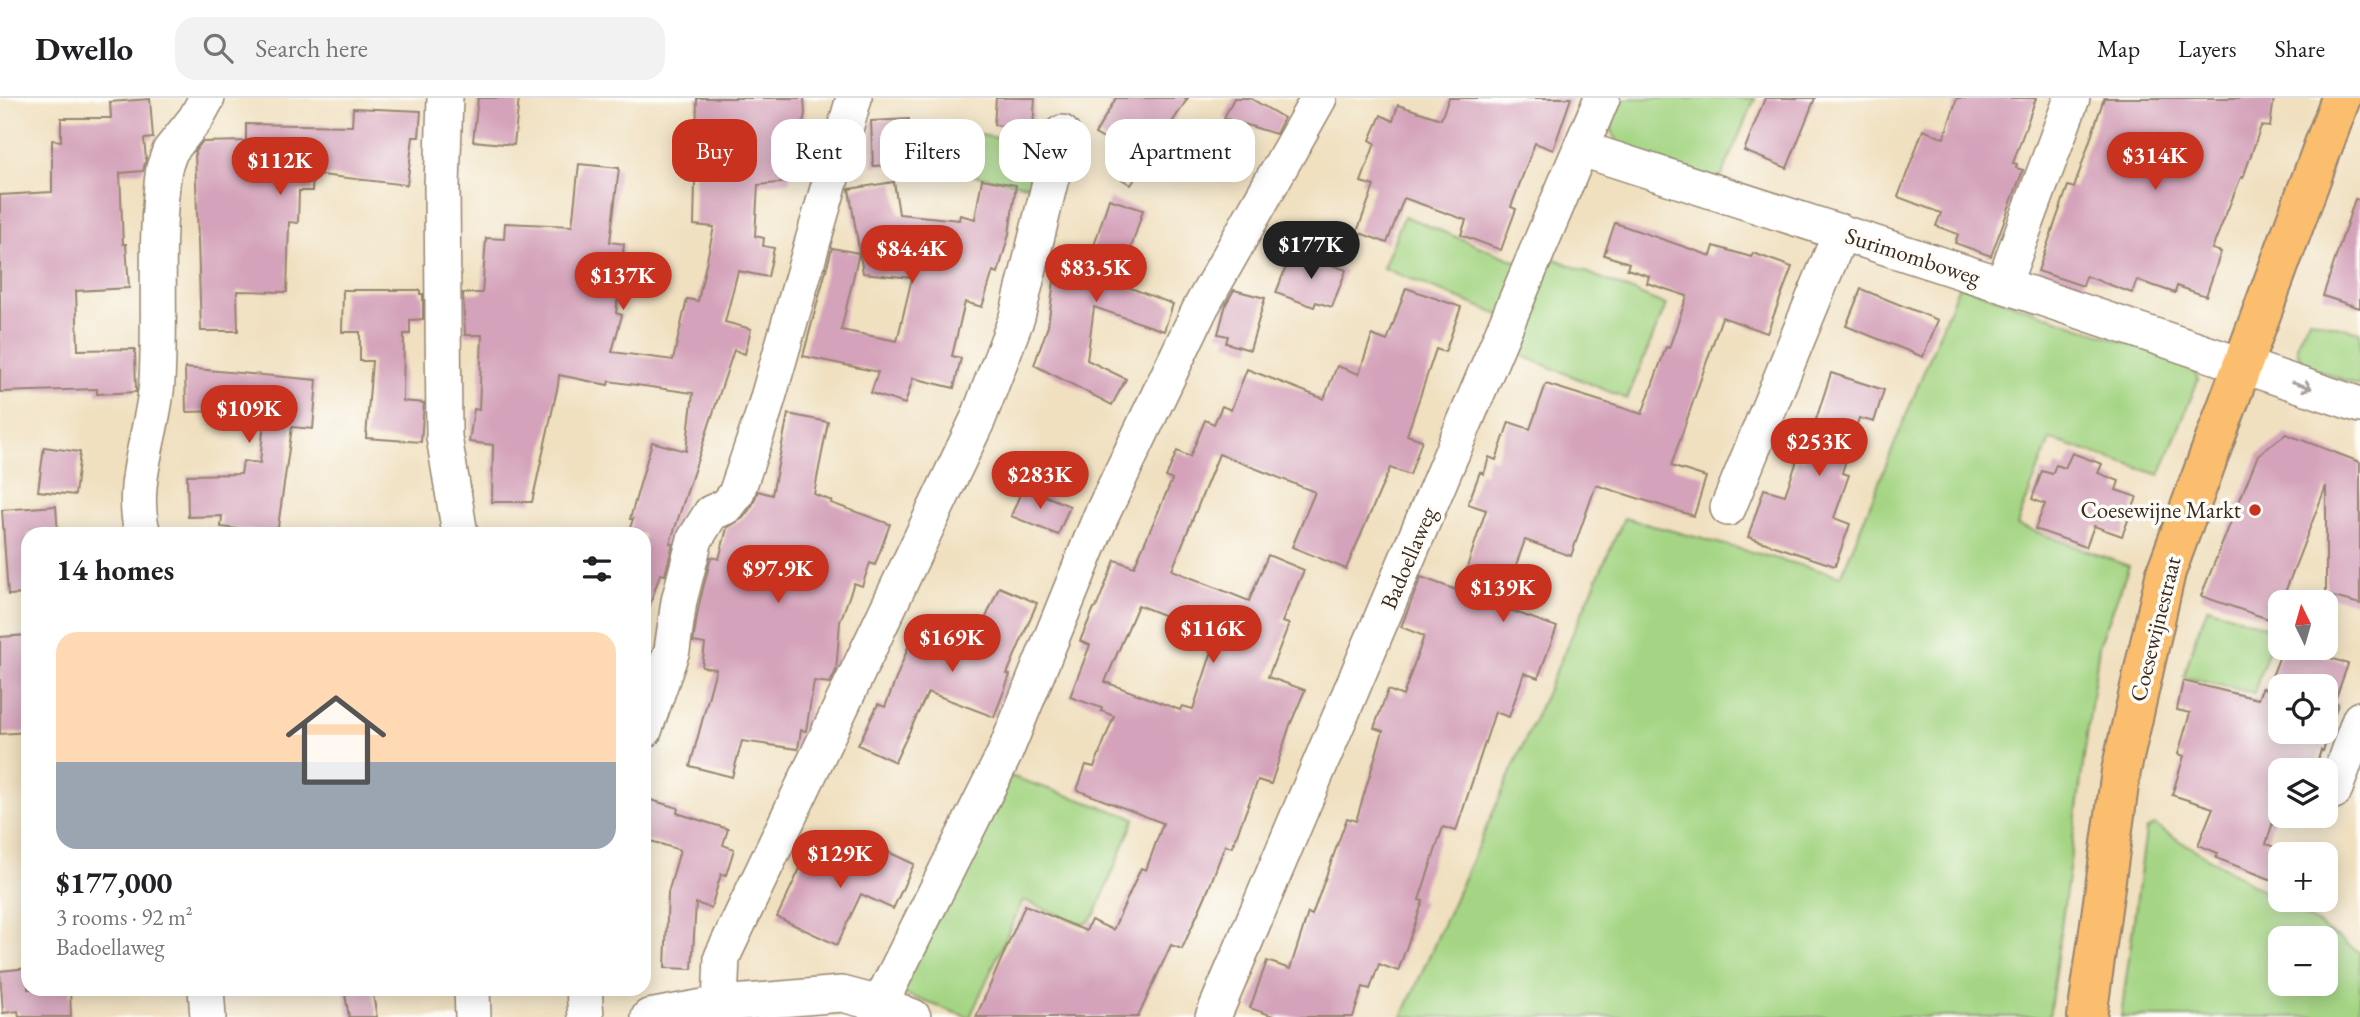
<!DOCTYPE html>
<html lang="en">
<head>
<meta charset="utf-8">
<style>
  :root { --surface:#fff; --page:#f2f2f2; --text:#202124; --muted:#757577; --line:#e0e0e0; --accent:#c8321e }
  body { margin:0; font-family:"EB Garamond",serif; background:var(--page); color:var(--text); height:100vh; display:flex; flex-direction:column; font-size:26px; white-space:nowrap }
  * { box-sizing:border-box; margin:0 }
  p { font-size:23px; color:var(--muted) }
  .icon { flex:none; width:38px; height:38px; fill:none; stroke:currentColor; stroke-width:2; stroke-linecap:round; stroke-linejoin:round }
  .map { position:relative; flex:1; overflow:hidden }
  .details { position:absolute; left:21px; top:429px; width:630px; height:469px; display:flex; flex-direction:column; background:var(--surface); border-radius:21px; box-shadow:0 4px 18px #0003 }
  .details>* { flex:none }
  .top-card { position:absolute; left:672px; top:21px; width:665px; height:63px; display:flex; gap:14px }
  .needle { width:46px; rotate:355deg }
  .buttons { position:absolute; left:2268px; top:492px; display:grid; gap:14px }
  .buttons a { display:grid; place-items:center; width:70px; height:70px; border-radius:14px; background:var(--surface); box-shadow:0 4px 18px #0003; font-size:35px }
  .price { position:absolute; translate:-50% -60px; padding:0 16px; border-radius:24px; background:var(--accent); color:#fff; font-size:23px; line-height:46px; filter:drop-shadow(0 2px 4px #0008) }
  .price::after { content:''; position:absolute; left:50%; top:42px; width:21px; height:16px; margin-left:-10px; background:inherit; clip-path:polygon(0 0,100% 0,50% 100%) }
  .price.current { background:#222; color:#fff }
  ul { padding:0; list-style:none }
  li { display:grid; align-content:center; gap:14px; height:371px; padding:0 35px }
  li+li { border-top:2px solid var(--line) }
  li span { display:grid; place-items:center; height:217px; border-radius:21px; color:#555 }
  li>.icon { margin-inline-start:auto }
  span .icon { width:126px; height:126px; fill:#fffc; stroke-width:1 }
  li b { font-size:30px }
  h2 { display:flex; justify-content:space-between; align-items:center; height:84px; padding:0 35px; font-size:30px }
  .chip { padding:0 24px; border-radius:21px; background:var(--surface); box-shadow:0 4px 18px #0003; font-size:24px; line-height:63px }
  .chip.current { background:var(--accent); color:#fff }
  header { display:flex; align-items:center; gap:42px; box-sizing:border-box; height:98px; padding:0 35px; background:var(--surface); border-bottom:2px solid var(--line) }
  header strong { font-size:33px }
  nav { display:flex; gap:38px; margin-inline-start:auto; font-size:24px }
  .search { width:490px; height:63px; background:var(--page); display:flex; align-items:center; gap:18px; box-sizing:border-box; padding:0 24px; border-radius:21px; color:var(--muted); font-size:26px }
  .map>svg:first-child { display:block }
  .green { fill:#a5d584; stroke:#708051; stroke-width:2; fill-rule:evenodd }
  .building { fill:#d4a2ba; fill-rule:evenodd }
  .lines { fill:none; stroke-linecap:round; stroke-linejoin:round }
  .minor-casing { stroke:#96856f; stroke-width:38 }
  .major-casing { stroke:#96856f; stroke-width:42 }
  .minor { stroke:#fff; stroke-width:35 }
  .major { stroke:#fbbd6e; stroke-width:38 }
  .oneway { stroke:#a79f9a }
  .poi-dot { fill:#c8321e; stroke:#fdfcf7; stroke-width:2.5 }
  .labels { text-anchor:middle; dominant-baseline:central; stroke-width:7; stroke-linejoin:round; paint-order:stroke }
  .street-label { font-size:23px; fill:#3b2a1e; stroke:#fdfcf7 }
  .poi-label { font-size:23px; fill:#3b2a1e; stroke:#fdfcf7; text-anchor:end }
</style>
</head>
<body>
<header>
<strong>Dwello</strong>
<div class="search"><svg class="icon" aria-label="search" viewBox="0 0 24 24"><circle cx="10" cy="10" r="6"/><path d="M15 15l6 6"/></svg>Search here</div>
<nav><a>Map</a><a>Layers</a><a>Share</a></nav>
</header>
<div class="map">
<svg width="2360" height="919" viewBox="0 0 2360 919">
  <rect width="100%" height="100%" fill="#fdfcf7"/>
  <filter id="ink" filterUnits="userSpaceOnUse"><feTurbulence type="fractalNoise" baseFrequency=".0143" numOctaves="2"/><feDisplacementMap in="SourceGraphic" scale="14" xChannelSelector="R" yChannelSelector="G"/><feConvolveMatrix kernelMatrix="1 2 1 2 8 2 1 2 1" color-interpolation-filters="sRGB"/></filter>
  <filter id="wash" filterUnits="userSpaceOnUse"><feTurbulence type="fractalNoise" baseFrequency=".00686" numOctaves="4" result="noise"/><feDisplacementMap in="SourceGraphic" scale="28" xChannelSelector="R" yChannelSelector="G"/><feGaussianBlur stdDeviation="1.57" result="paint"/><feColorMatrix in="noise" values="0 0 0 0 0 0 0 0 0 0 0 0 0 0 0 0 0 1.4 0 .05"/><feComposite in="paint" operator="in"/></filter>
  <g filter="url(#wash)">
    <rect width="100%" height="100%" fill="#f0e0c0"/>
    <!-- green -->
    <g class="green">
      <path d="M1616,0H1755L1719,84L1620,49C1607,32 1612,19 1616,0Z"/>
      <polygon points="957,33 1055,50 1044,90 949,73"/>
      <polygon points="1404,118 1523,166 1502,218 1383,170"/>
      <polygon points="1550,159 1666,207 1627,301 1511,253"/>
      <polygon points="1959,187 2192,268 2198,282 2160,377 2050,341 2017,427 2129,468 2099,548 2049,919 1402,919 1624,420 1841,478"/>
      <path d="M2309,221L2360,234V288L2309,269C2288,252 2299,241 2309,221Z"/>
      <polygon points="2208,509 2275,532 2254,595 2184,579 2195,540"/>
      <polygon points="1010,678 1135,720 1095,817 1084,827 1023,802 970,919 967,919 899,894"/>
      <path d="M2154,727L2310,821L2360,855V919H2121L2146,732ZM2280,840H2326V886H2280Z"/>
    </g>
    <g id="blocks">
      <!-- building -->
      <g class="building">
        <polygon points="478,0 519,0 514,47 473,43"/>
        <polygon points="697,0 804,0 805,16 789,84 758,87 755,138 764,140 763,148 774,150 768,179 738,173 725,224 751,231 745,256 734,252 670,445 673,446 665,477 660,476 649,510 644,509 644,436 628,436 633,421 630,421 652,344 686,353 693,295 609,283 608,287 559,277 558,287 532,404 492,404 493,347 469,344 474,311 479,312 482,237 465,237 463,195 482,195 486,140 504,141 505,125 572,128 579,66 619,70 610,144 624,146 616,215 622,217 612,254 673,262 687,201 698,203 714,129 694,127"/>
        <polygon points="996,0 1035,0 1033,30 994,27"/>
        <polygon points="1116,0 1188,0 1131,87 1109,73 1123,52 1095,36"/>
        <polygon points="1234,0 1250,0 1284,20 1276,36 1224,20"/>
        <polygon points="1449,0 1571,0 1553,52 1535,45 1511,109 1516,111 1501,152 1461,137 1466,122 1404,100 1387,145 1357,134 1374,88 1361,84 1375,45 1370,42 1381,17 1393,23 1398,7 1441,21"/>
        <polygon points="1765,0 1815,0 1787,70 1744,53"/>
        <polygon points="1957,0 2036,0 2013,65 2017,66 2016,70 2023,72 1991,158 1955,145 1958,136 1936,128 1941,115 1898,99 1923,32 1944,40"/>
        <polygon points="2104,0 2274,0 2270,29 2261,28 2243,80 2241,79 2212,151 2221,154 2206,198 2177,188 2175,195 2137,182 2132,195 2086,178 2083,188 2038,173 2068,88 2074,90"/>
        <polygon points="150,1 153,40 144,41 146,61 143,73 120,75 123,146 126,146 129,190 76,193 78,252 135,251 136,294 97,296 97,291 0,294 0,97 52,94 52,42 61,43 61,20 111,20 110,4"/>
        <polygon points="353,10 421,13 419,39 413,39 407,87 313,76 312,93 299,93 298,125 289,124 287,194 237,193 238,233 201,233 195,53 202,44 246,43 246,26 352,28"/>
        <polygon points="909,21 911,66 873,68 871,23"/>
        <polygon points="982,81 1016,87 1009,136 998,175 993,173 982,209 965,204 952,258 961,260 954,290 913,280 905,306 871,295 878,274 803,258 832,150 859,155 841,232 897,243 912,180 863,175 849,91 894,84 899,116 959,122 960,117 975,121"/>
        <polygon points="1109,101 1143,112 1120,186 1173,206 1164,233 1094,209 1087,262 1126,281 1112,307 1034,267 1048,228 1054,183 1058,183 1063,150 1092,154"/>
        <polygon points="2355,101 2360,102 2360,210 2323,198"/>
        <polygon points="1615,125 1711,158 1714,148 1751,159 1753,155 1792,169 1767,235 1722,219 1671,368 1706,379 1694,418 1596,387 1571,458 1525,442 1501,509 1557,529 1538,580 1524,575 1509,619 1495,614 1456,733 1443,729 1419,802 1423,803 1398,873 1379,866 1370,891 1363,889 1353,919 1276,919 1250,910 1267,863 1290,871 1308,815 1312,817 1347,720 1356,723 1383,633 1374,630 1388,592 1403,598 1424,538 1401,529 1421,479 1459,493 1486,412 1468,406 1480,374 1484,376 1489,359 1496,362 1509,324 1530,331 1546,286 1642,316 1666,249 1669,250 1687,198 1647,185 1649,178 1627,171 1629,165 1604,157"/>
        <polygon points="1292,153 1346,172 1332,209 1316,204 1314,209 1276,195"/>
        <path d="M1406,190L1461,209L1445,254L1436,251L1407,337L1422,342L1410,377L1390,370L1346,471L1292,449L1315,394L1219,356L1172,472L1249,503L1268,457L1304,472L1282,524L1289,526L1268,579L1305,592L1290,627L1271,686L1258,682L1232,749L1225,747L1209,790L1182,851L1171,847L1138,919H976L1025,807L1086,833L1091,822L1113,832L1141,770L1146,772L1163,725L1077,692L1086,667L1094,669L1114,618L1101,613L1102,610L1070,599L1090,547L1080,543L1094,510H1096L1115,462L1134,469L1172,382L1166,379L1177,353L1190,359L1205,322L1214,326L1222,308L1231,312L1247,271L1324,301L1337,268L1359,276L1372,237L1387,243ZM1138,507L1217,538L1193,611L1182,608L1180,612L1105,584Z"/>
        <polygon points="1861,191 1938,222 1923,259 1846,228"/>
        <polygon points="343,192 420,192 420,196 423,196 423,221 410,222 410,236 404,236 403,303 424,305 421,344 366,340 372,263 360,263 360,234 342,234"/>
        <polygon points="1234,192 1265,200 1250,252 1226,245 1228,238 1218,236 1226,206"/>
        <polygon points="185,270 317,282 313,331 292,329 277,436 221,429 222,418 188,419 187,377 241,376 243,363 260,365 265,312 186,314"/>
        <polygon points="1831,275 1884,292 1874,324 1859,320 1842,375 1849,377 1834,420 1850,426 1835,468 1748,439 1764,391 1785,397 1798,360 1803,362"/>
        <polygon points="788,316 828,324 814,396 832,403 831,405 890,426 875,467 870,465 862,488 854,485 840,524 836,573 830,585 814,583 806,633 801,632 798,651 742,643 732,679 690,668 716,571 702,569 705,546 693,544 699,507 711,459 719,461 727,430 743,420 752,408 758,393 772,397"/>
        <polygon points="2286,336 2360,364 2360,506 2326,497 2326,388 2274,523 2201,498 2258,357"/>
        <polygon points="44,349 80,354 75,397 38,393"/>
        <polygon points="2072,355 2102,366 2098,375 2119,383 2116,392 2137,399 2122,438 2094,428 2086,449 2035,431 2045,406 2032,401 2042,373 2052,376 2056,367 2065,370"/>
        <polygon points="1023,389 1070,408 1058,437 1011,418"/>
        <polygon points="56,408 58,436 28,436 28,496 8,497 2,412"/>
        <polygon points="999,489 1037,505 1007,576 1010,577 994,619 928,594 895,664 858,647 878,606 885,609 912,539 922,543 926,534 972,552"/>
        <polygon points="28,537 28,634 0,636 0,539"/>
        <path d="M2283,550H2304L2348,566L2334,605L2338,606L2323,653L2321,652L2315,672H2280V702L2266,746L2280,751V785L2216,760L2218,755L2198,747L2213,710L2172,697L2184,658L2178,656L2190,615L2177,612L2183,583L2258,601L2262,590L2267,591ZM2280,588H2326V634H2280Z"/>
        <polygon points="644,700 678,710 677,715 728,731 723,747 734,751 726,777 721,776 711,810 696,805 692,871 665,870 668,795 680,752 644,741"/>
        <polygon points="813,743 873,771 882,751 914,766 893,811 861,796 837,847 777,819"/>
        <polygon points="28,870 28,891 70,891 71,919 19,919 18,913 3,915 0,873"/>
        <polygon points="344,891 372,891 377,919 349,919"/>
      </g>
    </g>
  </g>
  <g filter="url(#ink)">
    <use href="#blocks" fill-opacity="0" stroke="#96856f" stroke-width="2"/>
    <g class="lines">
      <!-- minor casing -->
      <g class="minor-casing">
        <g id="minor">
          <polyline points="445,0 442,88 444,339 460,436"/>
          <polyline points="1582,51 2003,187 2360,307"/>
          <polyline points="2003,187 2072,0"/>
          <polyline points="1728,410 1841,134"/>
          <path d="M143,436C128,387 154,333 157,283C161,212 154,141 164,70L170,53L196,20L207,0"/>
          <polyline points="644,633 672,552 679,503 695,441 711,415 727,408 736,396 763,317 854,0"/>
          <polyline points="2334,693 2360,621"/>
          <polyline points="206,891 208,919"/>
          <polyline points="472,891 473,919"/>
          <polyline points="584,891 586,919"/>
          <polyline points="720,906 722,859 978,321 1017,219 1062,35"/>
          <polyline points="880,906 1004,657 1101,418 1201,209 1319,0"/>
          <polyline points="649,919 720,906 842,896 880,906 913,919"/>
          <polyline points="1213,919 1602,0"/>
        </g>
      </g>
      <!-- major casing -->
      <g class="major-casing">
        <polyline id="major" points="2087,919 2121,673 2166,474 2341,0"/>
      </g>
      <!-- minor -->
      <use href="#minor" class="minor"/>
      <!-- major -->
      <use href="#major" class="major"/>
    </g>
    <!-- one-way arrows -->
    <defs><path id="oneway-shaft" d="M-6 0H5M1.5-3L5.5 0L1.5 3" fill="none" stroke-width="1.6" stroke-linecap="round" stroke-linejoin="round" transform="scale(1.75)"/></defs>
    <use class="oneway" href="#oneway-shaft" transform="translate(2302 287) rotate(19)"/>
  </g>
  <!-- markers -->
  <circle class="poi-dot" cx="2255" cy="412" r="7"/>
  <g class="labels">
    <!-- street labels -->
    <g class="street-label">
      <text transform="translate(1913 158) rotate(18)">Surimomboweg</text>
      <text transform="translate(1408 460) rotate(-67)">Badoellaweg</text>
      <text transform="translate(2155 531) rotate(-76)">Coesewijnestraat</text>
    </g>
    <!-- poi labels -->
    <g class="poi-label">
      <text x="2241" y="412">Coesewijne Markt</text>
    </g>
  </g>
</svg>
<div class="buttons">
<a><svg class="needle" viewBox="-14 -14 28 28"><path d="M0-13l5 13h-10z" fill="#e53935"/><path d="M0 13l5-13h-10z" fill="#757577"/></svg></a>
<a><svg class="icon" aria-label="locate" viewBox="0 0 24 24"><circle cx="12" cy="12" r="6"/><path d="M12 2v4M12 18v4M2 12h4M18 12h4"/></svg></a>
<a><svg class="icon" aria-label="layers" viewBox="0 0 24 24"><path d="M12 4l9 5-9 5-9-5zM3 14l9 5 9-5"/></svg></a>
<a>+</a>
<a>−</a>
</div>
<b class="price" style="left:2155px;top:94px">$314K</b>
<b class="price" style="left:280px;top:99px">$112K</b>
<b class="price current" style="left:1311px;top:183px">$177K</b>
<b class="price" style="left:912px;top:187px">$84.4K</b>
<b class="price" style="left:1096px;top:206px">$83.5K</b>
<b class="price" style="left:623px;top:214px">$137K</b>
<b class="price" style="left:249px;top:347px">$109K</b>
<b class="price" style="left:1819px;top:380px">$253K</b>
<b class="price" style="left:1040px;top:413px">$283K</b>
<b class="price" style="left:778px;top:507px">$97.9K</b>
<b class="price" style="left:1503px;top:526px">$139K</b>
<b class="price" style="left:1213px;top:567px">$116K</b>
<b class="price" style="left:952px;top:576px">$169K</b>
<b class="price" style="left:840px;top:792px">$129K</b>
<div class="top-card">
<a class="chip current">Buy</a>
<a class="chip">Rent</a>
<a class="chip">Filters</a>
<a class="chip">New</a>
<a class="chip">Apartment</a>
</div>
<section class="details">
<h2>14 homes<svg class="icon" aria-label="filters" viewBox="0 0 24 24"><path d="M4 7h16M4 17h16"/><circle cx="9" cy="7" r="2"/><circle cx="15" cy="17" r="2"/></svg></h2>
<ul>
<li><span style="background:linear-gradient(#ffd9b3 60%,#9aa5b1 0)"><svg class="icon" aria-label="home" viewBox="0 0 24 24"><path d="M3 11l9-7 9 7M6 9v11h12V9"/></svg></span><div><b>$177,000</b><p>3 rooms · 92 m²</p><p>Badoellaweg</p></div></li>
</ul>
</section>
</div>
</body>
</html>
